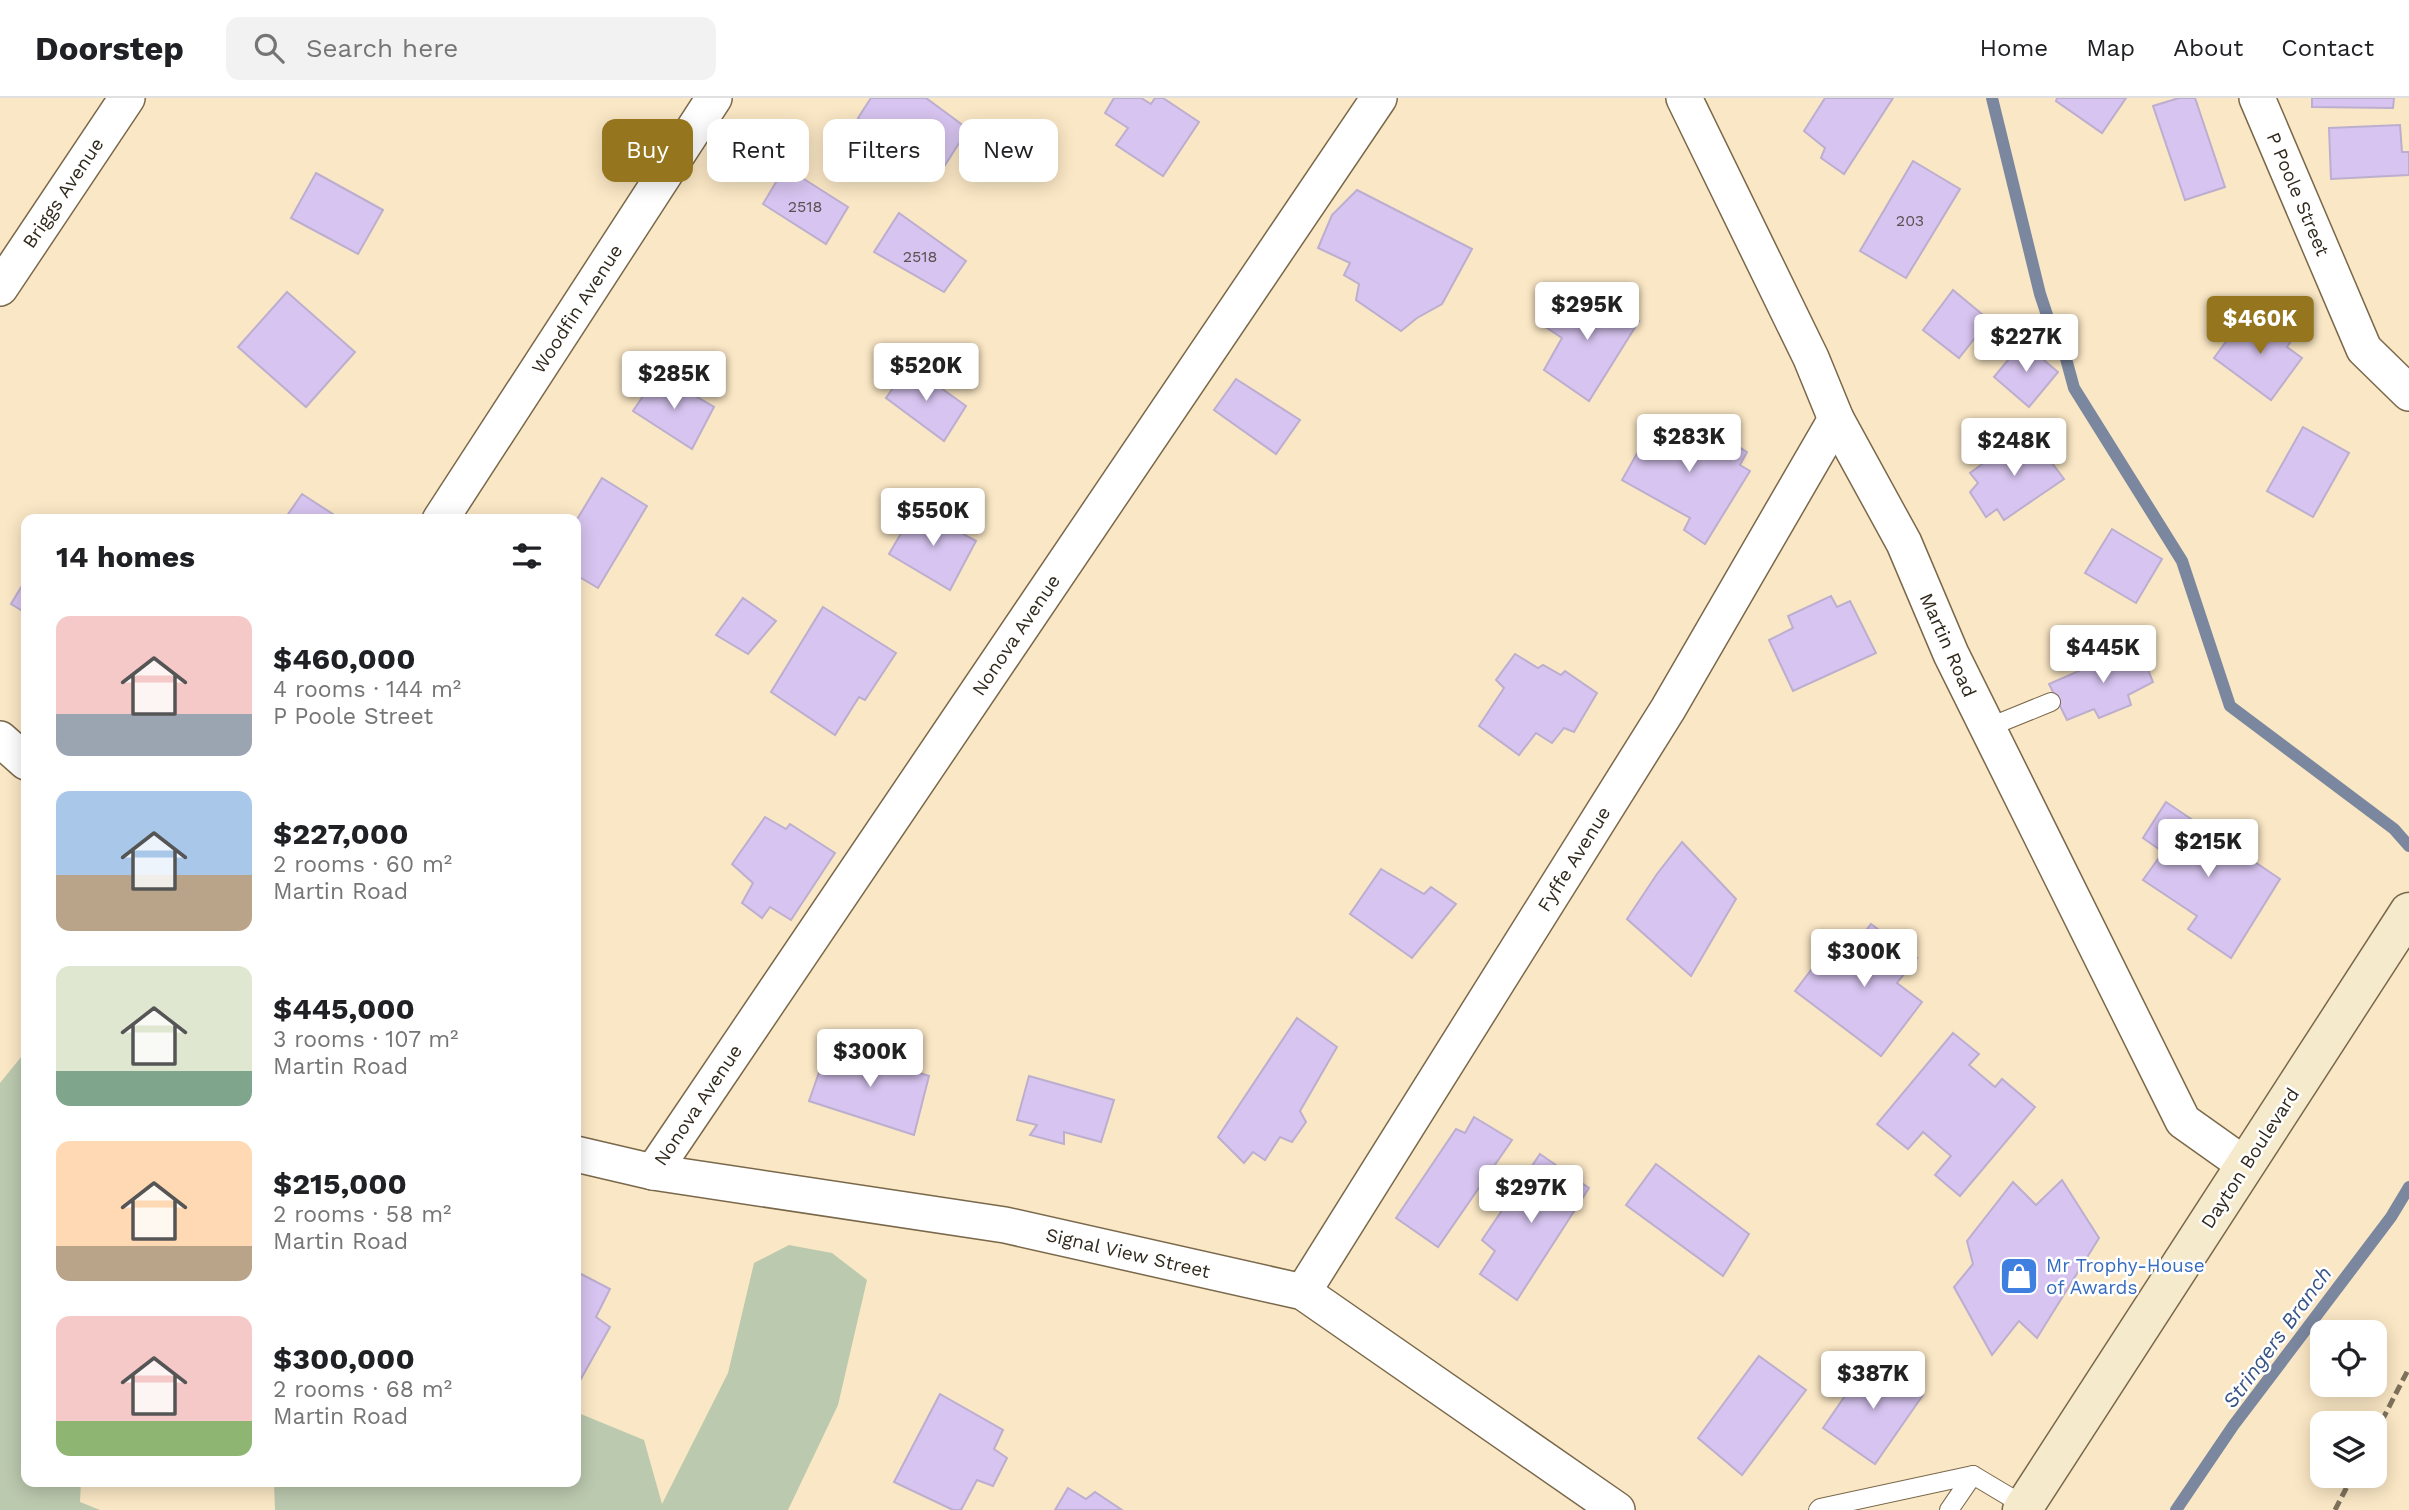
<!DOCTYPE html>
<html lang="en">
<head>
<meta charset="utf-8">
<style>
  :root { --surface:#fff; --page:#f2f2f2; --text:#202124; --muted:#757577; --line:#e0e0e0; --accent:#95751d }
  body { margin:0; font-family:"Work Sans",sans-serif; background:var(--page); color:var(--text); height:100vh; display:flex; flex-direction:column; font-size:26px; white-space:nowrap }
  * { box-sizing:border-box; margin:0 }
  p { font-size:23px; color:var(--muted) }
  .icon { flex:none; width:38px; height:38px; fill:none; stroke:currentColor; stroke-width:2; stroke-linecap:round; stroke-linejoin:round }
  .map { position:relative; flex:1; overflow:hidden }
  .side { position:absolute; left:21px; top:416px; width:560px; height:973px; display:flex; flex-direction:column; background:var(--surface); border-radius:14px; box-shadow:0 4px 18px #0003 }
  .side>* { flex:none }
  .top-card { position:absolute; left:602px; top:21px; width:665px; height:63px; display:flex; gap:14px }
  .buttons { position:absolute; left:2310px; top:1222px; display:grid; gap:14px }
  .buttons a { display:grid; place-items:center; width:77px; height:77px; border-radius:14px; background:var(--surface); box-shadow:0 4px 18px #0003; font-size:35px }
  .price { position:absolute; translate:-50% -60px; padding:0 16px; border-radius:7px; background:#fff; color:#222; font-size:23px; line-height:46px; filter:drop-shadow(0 2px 4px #0008) }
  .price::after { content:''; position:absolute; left:50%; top:42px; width:21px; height:16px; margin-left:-10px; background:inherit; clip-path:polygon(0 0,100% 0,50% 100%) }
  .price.current { background:var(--accent); color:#fff }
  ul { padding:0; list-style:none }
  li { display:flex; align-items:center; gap:21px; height:175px; padding:0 35px }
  li span { display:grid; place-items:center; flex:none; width:196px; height:140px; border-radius:14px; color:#555 }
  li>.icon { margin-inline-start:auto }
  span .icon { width:84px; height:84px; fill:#fffc; stroke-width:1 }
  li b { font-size:30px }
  h2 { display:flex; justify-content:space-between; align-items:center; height:84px; padding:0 35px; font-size:30px }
  .tag { padding:0 24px; border-radius:14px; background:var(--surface); box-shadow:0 4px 18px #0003; font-size:24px; line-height:63px }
  .tag.current { background:var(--accent); color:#fff }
  header { display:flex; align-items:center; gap:42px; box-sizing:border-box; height:98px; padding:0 35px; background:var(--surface); border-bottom:2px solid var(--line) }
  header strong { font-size:33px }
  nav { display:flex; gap:38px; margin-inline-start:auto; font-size:24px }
  .search { width:490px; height:63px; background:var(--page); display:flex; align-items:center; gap:18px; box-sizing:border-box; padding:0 24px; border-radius:14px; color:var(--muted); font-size:26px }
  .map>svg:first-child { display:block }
  .green { fill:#bbc9ae }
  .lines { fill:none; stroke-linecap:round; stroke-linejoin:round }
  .stream { stroke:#7a879f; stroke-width:12 }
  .building { fill:#d7c4f0; stroke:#bcaecf; stroke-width:2 }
  .service-casing { stroke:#7a684b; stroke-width:20 }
  .minor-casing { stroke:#7a684b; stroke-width:38 }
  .secondary-casing { stroke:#7a684b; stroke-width:41 }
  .service { stroke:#fff; stroke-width:18 }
  .minor { stroke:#fff; stroke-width:35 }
  .secondary { stroke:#f6eacd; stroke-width:38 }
  .rail { stroke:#7e725d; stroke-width:5; stroke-dasharray:10 5; stroke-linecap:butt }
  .labels { text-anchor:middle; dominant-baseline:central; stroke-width:5; stroke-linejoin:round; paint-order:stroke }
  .number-label { font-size:16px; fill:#5a5051 }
  .street-label { font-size:19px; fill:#30291c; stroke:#fff }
  .shop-label { font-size:19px; fill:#366cbe; stroke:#fff; text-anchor:start }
  .water-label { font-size:21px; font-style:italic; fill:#365387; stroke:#fff }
</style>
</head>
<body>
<header>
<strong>Doorstep</strong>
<div class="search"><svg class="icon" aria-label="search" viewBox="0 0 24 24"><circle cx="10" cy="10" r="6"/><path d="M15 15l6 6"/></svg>Search here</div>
<nav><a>Home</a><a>Map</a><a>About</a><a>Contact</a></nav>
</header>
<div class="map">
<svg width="2409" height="1412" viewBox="0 0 2409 1412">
  <rect width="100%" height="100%" fill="#fae7c5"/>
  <!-- green -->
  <g class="green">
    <polygon points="26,953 26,1384 81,1384 80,1404 100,1412 0,1412 0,985"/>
    <polygon points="789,1147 832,1155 867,1182 838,1307 788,1412 275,1412 274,1384 576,1384 576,1314 644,1342 662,1406 728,1275 754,1165"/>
  </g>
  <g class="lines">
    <!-- stream -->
    <g class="stream">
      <polyline points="1992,0 2040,196 2051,229 2062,246 2074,290 2182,463 2230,608 2394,731 2409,748"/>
      <polyline points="2176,1412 2233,1328 2391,1119 2409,1089"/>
    </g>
  </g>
  <!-- building -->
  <g class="building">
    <polygon points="871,0 926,0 968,31 940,75 858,20"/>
    <polygon points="1114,0 1141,0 1151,6 1155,0 1163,0 1199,24 1163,78 1116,47 1128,30 1105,15"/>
    <polygon points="1825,0 1893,0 1844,76 1821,60 1825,50 1804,33"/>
    <polygon points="2057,0 2126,0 2102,35 2056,3"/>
    <polygon points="2179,0 2195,0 2225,89 2185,102 2153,8"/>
    <polygon points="2312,0 2394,0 2393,10 2312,9"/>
    <polygon points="2400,27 2402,54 2409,54 2409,77 2331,81 2329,30"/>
    <polygon points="1913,63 1960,91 1906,180 1860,153"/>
    <polygon points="785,69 848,109 826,146 763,106"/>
    <polygon points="316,75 383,112 358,156 291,120"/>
    <polygon points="1357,92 1472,151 1442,206 1417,220 1401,233 1356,202 1359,186 1344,177 1350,165 1318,150 1332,117"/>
    <polygon points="899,115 966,163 944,194 874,154"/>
    <polygon points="1953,192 1989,222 1959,260 1923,232"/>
    <polygon points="1593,193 1639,223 1589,303 1544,272 1562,240 1544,228 1562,200 1582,210"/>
    <polygon points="287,194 355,254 306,309 238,249"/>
    <polygon points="2244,219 2259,230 2268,219 2294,239 2287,249 2302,260 2271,302 2214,260"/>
    <polygon points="2023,244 2058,274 2029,309 1994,279"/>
    <polygon points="909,267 966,308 944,343 886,300"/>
    <polygon points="658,276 714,309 692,351 633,313"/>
    <polygon points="1236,281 1300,322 1276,356 1214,312"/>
    <polygon points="1658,318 1693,338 1701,325 1747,354 1740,367 1750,373 1705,446 1684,432 1690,420 1622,382"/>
    <polygon points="2303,329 2349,355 2313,419 2267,393"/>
    <polygon points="2028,333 2064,381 2004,422 1997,411 1986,419 1970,394 1978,385 1970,375"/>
    <polygon points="602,380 647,408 598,490 576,477 576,423"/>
    <polygon points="302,396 342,422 284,422"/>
    <polygon points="916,410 976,443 950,492 889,456"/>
    <polygon points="2112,431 2162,461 2136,505 2085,475"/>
    <polygon points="26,481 26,515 11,506"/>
    <polygon points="1831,498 1837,509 1850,503 1876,555 1793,593 1769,542 1793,530 1788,518"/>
    <polygon points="743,500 776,523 748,556 716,537"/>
    <polygon points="823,509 896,555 865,602 859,599 835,637 771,594"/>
    <polygon points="2138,547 2153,584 2128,597 2131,607 2099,620 2094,611 2067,622 2049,586"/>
    <polygon points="1515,556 1538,570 1543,567 1561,577 1565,573 1597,595 1574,634 1564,630 1552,645 1536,635 1519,657 1479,628 1504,590 1496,582"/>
    <polygon points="2166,704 2280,781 2231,860 2188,831 2197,818 2143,782 2163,754 2143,740"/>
    <polygon points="765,719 786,731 790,726 835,755 791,822 770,809 762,820 742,805 753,785 732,766"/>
    <polygon points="1682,744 1736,801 1691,878 1627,821 1657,776"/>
    <polygon points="1381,771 1424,796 1431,789 1456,806 1412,860 1350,816"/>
    <polygon points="1871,826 1917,860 1897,885 1922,904 1881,958 1795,893 1831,846 1847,858"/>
    <polygon points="1297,920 1337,949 1300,1013 1306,1024 1292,1044 1280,1039 1265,1062 1253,1054 1244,1065 1218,1039"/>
    <polygon points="1953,935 1979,956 1969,967 1995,989 2002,981 2035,1009 1960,1098 1935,1077 1951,1058 1923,1034 1908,1051 1877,1026"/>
    <polygon points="829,946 929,978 914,1037 809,1003"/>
    <polygon points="1029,978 1114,1002 1101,1044 1064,1034 1064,1046 1030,1037 1037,1027 1017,1022"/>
    <polygon points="1474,1019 1512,1042 1438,1149 1396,1120 1456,1031 1465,1035"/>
    <polygon points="1540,1056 1589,1090 1517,1202 1480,1176 1495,1153 1482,1142"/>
    <polygon points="1656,1066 1749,1136 1723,1178 1626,1107"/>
    <polygon points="2062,1082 2099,1140 2037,1240 2019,1223 1992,1257 1954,1189 1973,1166 1967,1143 2013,1084 2036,1107"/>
    <polygon points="581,1176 610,1191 596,1219 610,1229 578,1286 576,1284 576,1186"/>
    <polygon points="1759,1258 1806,1292 1742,1377 1698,1340"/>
    <polygon points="1871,1260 1923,1297 1875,1366 1823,1330"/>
    <polygon points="940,1296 1003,1332 994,1351 1007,1360 993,1388 977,1382 961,1412 953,1412 894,1384"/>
    <polygon points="1068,1390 1086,1401 1095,1394 1122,1412 1055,1412"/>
  </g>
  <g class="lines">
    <!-- service casing -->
    <g class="service-casing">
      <g id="service">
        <polyline points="1987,630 2051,604"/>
        <polyline points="1818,1412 1820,1410 1973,1377"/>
        <polyline points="1949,1412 1973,1377 2025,1408"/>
      </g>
    </g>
    <!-- minor casing -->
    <g class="minor-casing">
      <g id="minor">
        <polyline points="1684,0 1811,260 1836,321 1904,445 1951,556 2183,1023 2245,1067"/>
        <polyline points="2257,0 2364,251 2409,295"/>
        <polyline points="0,190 127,0"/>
        <polyline points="440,422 714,0"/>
        <polyline points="0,641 26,664"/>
        <polyline points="576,1056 653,1074 1005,1127 1303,1194 1617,1412"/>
        <polyline points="653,1074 1379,0"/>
        <polyline points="1303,1194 1668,611 1836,321"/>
      </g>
    </g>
    <!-- secondary casing -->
    <g class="secondary-casing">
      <polyline id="secondary" points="2022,1412 2409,814"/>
    </g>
    <!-- service -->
    <use href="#service" class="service"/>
    <!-- minor -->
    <use href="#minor" class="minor"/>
    <!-- secondary -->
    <use href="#secondary" class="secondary"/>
    <!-- rail -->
    <g class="rail">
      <polyline points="2375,1336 2409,1270"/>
      <polyline points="2335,1412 2353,1377"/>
    </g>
  </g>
  <!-- icons -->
  <defs>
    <g id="shop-square" transform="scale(2.0125)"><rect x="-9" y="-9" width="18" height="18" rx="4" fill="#3f7fe0" stroke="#fff"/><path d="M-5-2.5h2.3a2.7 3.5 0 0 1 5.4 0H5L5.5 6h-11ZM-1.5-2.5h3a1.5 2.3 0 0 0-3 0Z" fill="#fff"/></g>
  </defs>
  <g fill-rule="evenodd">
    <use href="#shop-square" x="2019" y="1178"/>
  </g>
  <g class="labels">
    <!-- number labels -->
    <g class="number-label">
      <text x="805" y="108">2518</text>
      <text x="1910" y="122">203</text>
      <text x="920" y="158">2518</text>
    </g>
    <!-- street labels -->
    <g class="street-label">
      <text transform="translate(63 95) rotate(-56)">Briggs Avenue</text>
      <text transform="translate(2298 96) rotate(67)">P Poole Street</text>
      <text transform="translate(577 211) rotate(-57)">Woodfin Avenue</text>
      <text transform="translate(1016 537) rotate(-56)">Nonova Avenue</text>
      <text transform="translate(1948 547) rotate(66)">Martin Road</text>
      <text transform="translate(1574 761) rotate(-58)">Fyffe Avenue</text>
      <text transform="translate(698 1007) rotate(-56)">Nonova Avenue</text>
      <text transform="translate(2250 1060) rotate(-57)">Dayton Boulevard</text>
      <text transform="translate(1128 1155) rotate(13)">Signal View Street</text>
    </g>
    <!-- shop labels -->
    <g class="shop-label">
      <text x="2046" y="1167">Mr Trophy-House<tspan x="2046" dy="22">of Awards</tspan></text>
    </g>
    <!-- water labels -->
    <g class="water-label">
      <text transform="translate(2277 1239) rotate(-54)">Stringers Branch</text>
    </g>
  </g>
</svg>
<div class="buttons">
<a><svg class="icon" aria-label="locate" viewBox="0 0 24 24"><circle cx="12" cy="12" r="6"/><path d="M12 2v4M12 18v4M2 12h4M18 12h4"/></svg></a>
<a><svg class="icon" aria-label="layers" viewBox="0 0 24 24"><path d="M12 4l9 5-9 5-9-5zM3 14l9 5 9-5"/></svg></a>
</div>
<b class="price" style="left:1587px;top:244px">$295K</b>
<b class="price current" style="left:2260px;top:258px">$460K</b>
<b class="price" style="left:2026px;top:276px">$227K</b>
<b class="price" style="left:926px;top:305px">$520K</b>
<b class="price" style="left:674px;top:313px">$285K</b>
<b class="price" style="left:1689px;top:376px">$283K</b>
<b class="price" style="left:2014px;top:380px">$248K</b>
<b class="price" style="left:933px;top:450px">$550K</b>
<b class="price" style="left:2103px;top:587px">$445K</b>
<b class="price" style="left:2208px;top:781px">$215K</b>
<b class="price" style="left:1864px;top:891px">$300K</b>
<b class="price" style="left:870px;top:991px">$300K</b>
<b class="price" style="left:1531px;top:1127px">$297K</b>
<b class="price" style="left:1873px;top:1313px">$387K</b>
<div class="top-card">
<a class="tag current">Buy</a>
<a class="tag">Rent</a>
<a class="tag">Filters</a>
<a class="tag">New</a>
</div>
<section class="side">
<h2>14 homes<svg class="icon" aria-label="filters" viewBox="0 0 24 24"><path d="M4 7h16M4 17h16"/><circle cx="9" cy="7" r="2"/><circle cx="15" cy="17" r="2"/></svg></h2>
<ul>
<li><span style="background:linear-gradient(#f6c9c9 70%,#9aa5b1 0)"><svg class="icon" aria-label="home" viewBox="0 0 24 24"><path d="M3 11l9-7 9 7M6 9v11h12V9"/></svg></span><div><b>$460,000</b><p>4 rooms · 144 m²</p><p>P Poole Street</p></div></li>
<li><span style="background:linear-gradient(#a9c7e8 60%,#b9a48a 0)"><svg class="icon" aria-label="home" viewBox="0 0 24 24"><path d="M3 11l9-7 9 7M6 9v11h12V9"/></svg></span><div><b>$227,000</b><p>2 rooms · 60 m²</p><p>Martin Road</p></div></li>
<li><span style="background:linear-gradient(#dfe7d0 75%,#7fa58c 0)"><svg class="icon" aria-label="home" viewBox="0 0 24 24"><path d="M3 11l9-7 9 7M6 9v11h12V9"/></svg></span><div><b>$445,000</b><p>3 rooms · 107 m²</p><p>Martin Road</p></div></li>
<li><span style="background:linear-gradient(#ffd9b3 75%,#b9a48a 0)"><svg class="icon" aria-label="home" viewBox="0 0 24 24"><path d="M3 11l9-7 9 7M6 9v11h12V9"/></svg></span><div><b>$215,000</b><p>2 rooms · 58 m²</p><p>Martin Road</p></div></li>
<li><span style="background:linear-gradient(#f6c9c9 75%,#8fb573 0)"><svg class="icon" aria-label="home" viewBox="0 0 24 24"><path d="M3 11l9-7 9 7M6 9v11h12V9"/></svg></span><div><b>$300,000</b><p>2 rooms · 68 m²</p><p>Martin Road</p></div></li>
</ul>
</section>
</div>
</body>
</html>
